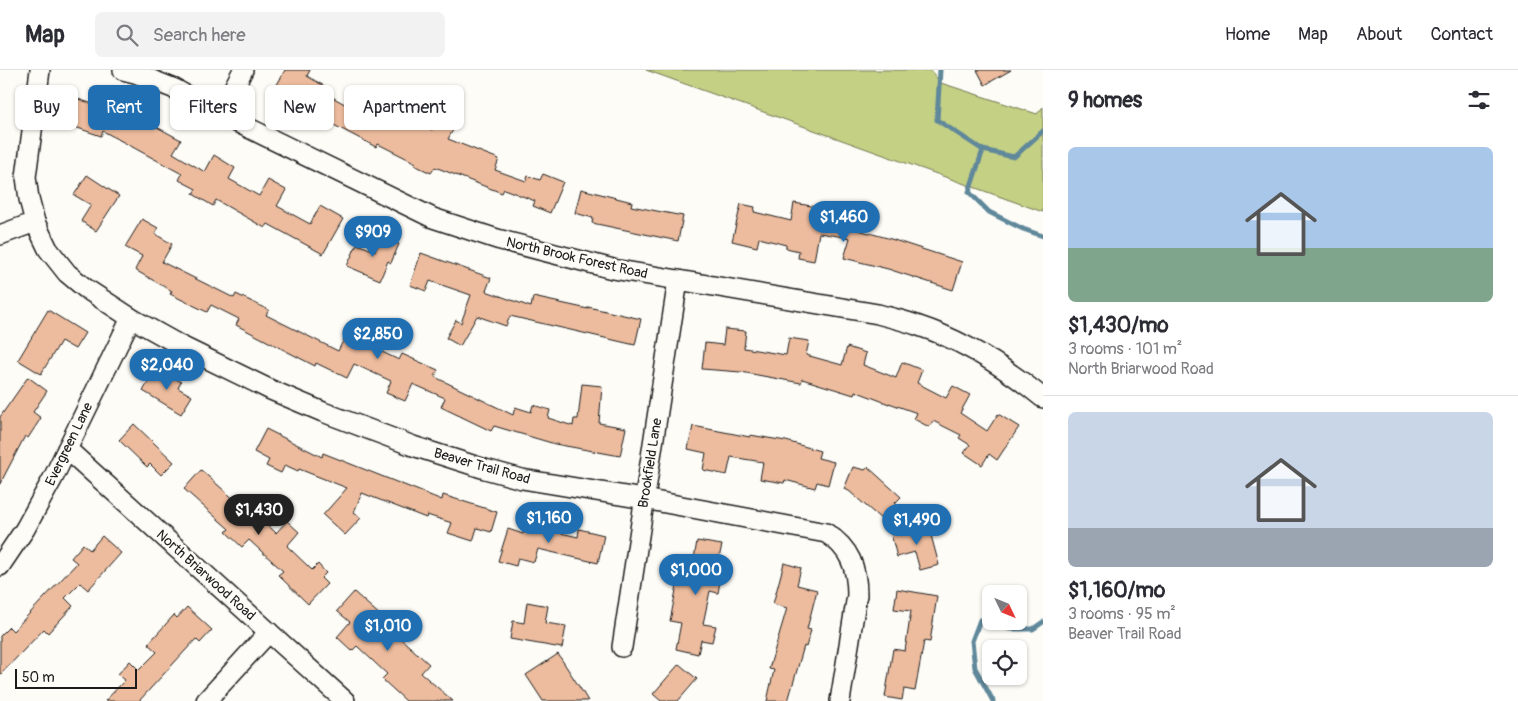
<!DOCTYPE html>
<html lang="en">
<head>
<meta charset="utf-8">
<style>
  :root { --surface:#fff; --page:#f2f2f3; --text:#2b2b33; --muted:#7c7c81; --line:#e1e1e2; --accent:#1f6fb2 }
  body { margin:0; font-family:Pangolin,sans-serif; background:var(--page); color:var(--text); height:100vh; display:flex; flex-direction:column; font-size:19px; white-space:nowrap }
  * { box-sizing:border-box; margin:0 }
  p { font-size:16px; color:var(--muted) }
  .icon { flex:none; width:28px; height:28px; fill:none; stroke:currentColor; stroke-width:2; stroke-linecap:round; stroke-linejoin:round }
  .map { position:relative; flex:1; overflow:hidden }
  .sheet { display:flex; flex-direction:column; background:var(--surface); width:475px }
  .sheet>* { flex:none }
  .guide { position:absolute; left:15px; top:15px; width:475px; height:45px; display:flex; gap:10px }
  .needle { width:32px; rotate:133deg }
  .controls { position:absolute; left:982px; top:515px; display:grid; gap:10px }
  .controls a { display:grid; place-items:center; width:45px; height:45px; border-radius:8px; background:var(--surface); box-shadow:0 1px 4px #0004; font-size:25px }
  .scale { position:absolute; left:15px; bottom:12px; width:122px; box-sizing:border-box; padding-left:5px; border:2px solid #1c1c1c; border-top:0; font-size:14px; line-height:18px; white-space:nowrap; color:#1c1c1c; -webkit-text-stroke:4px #fdfcf7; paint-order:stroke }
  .price { position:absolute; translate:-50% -42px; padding:0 11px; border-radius:18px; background:var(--accent); color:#fff; font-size:16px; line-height:32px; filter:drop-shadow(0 1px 2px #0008) }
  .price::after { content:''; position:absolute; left:50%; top:30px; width:15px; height:11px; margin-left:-8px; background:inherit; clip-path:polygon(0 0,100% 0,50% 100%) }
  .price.current { background:#222; color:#fff }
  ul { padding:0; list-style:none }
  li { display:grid; align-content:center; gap:10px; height:265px; padding:0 25px }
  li+li { border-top:1px solid var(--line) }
  li span { display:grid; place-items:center; height:155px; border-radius:8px; color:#555 }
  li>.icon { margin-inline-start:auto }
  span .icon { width:90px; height:90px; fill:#fffc; stroke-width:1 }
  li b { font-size:21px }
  h2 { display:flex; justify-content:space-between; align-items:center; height:60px; padding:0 25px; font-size:21px }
  .chip { padding:0 18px; border-radius:8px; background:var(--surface); box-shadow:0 1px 4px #0004; font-size:18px; line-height:45px }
  .chip.current { background:var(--accent); color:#fff }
  header { display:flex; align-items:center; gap:30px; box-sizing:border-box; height:70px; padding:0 25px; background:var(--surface); border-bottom:1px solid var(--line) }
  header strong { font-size:24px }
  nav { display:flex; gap:28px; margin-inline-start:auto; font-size:18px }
  .search { width:350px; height:45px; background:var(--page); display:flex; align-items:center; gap:12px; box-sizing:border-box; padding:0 18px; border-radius:8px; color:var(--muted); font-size:19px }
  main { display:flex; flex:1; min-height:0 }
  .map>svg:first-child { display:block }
  .green { fill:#c4d084; stroke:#707650 }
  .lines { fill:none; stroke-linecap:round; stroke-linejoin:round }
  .stream { stroke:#60889b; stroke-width:5 }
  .building { fill:#edbc9e; stroke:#1c1c1c }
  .minor-casing { stroke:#1c1c1c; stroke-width:22 }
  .minor { stroke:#fdfcf7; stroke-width:19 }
  .labels { text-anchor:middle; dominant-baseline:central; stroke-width:5; stroke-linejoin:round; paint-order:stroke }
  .street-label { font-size:14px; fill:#1c1c1c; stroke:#fdfcf7 }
</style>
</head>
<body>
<header>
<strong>Map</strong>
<div class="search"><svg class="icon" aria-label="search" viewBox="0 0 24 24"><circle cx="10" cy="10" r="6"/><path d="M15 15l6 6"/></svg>Search here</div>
<nav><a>Home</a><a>Map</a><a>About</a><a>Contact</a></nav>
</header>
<main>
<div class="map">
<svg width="1043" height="631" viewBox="0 0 1043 631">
  <rect width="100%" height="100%" fill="#fdfcf7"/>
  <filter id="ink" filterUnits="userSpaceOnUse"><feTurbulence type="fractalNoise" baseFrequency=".02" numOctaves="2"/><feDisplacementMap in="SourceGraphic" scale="10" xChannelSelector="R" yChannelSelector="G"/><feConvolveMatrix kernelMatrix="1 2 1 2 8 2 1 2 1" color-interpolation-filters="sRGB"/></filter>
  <g filter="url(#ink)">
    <!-- green -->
    <polygon class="green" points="646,0 930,0 941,13 1037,44 1043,37 1043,142"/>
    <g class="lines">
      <!-- stream -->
      <g class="stream">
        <polyline points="940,0 937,50 983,80 1014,87 1043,61"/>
        <polyline points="983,80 969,122 989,142 1023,159 1043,166"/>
        <polyline points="993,631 975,598 972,571 980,550 1010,559 1033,559 1043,552"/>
      </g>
    </g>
    <!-- building -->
    <g class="building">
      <polygon points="285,0 310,0 307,6 326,17 323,22 370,48 381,30 397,39 395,42 432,60 436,52 453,60 448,69 499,89 495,100 526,111 528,106 540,110 543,104 563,112 550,143 533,136 535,131 504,119 502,123 435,97 431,103 414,95 416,93 378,74 376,77 330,53 333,48 300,29 295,37 272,24"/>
      <polygon points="977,0 1011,0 985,15"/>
      <polygon points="75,28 135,48 136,46 181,70 173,83 205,102 214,85 235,98 229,109 259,126 268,110 286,120 277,136 310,154 320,136 343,149 323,184 268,154 265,158 216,130 213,136 193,124 196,119 179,110 182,104 103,61 101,66 66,54"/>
      <polygon points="87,105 119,126 96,161 81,151 91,135 74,125"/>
      <polygon points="581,119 632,132 631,136 683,146 678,171 592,153 593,148 575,143"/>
      <polygon points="794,133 835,140 833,153 891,169 962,192 953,220 888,199 844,188 850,168 819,163 814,191 798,188 799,181 786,178 786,175 759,168 757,177 732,171 741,134 755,137 754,142 791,151"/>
      <polygon points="142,149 158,158 155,164 172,174 162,192 234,228 236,224 269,240 266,245 338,281 346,265 399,290 402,284 438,300 435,307 513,345 515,337 531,342 533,335 550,340 548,348 573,356 574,349 578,349 582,314 602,316 599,353 626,358 620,386 555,374 494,356 491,361 441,337 445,328 413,314 405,331 386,323 391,311 354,294 347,308 316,293 315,296 236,255 239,249 211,235 207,242 170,224 172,221 135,200 142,186 125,177"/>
      <polygon points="382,167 399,174 391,193 388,191 380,210 347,196 357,174 375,181"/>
      <polygon points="421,183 491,208 486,221 531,237 533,227 588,239 588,237 641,249 635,275 510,246 506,256 477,246 460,276 446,268 456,250 461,253 471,225 430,211 426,221 410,215"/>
      <polygon points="48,240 85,263 75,279 61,271 41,304 18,290"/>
      <polygon points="725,259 746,261 744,278 786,285 789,268 809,271 806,285 842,295 847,277 866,283 863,295 896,308 902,292 922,300 917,313 946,328 953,316 970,325 960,343 987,361 998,344 1019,357 997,390 989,384 982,395 964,383 970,375 959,368 961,365 933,351 929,357 914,349 917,343 889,333 889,334 855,321 854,325 802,309 801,313 741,302 702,299 705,273 723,275"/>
      <polygon points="157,297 181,312 178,318 192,326 181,344 143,321"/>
      <polygon points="28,307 47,321 33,342 41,348 28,368 25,366 0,414 0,347"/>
      <polygon points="134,354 174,392 161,405 150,394 147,397 119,370"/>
      <polygon points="693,356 750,367 750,365 786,371 820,381 818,388 834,392 828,415 817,412 815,418 785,410 784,413 760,409 763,392 731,387 727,405 703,400 706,383 688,379"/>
      <polygon points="266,359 322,387 323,383 442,430 443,425 497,442 491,462 477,458 473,471 448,463 452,453 427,445 426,448 362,423 354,442 361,448 345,465 323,445 347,418 299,399 298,401 285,395 281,403 266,396 269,390 254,382"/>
      <polygon points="853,397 865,400 868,397 901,427 895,433 903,441 889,456 849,421 844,419"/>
      <polygon points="201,400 246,440 249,437 276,463 287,451 299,462 287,476 312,500 318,494 326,503 321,508 327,514 308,534 278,505 283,501 249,470 242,477 226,462 229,459 184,419"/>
      <polygon points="528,448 545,454 544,459 578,467 579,459 604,465 598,493 538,479 534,492 518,488 516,496 498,491 508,459 523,464"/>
      <polygon points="928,454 939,495 920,500 915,482 897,487 891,464"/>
      <polygon points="102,466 121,483 88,520 80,513 65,528 73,536 48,563 44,559 0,605 0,566 9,557 13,561 77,493 71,488 83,474 90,480"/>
      <polygon points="697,471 722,475 719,488 724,489 718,523 710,521 703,554 716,556 712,572 701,570 698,584 676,579 681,553 670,551 677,515 673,514 677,492 693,495"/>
      <polygon points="784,493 801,498 797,515 817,520 807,559 811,560 806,577 804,576 788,631 767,631 774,600 769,599 787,538 773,534"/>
      <polygon points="897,519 937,526 930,572 924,571 915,621 904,619 902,630 885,627 893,579 905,581 911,541 894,539"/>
      <polygon points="354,522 382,547 380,550 429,594 421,603 453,631 406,631 382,609 387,604 357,576 352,581 337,567 350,552 337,541"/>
      <polygon points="527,532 548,536 545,553 566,556 562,578 510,569 513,551 524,553"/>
      <polygon points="187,537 212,560 200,573 196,569 139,631 105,631 125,610 118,604 130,591 139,600 157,582 148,574 174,545 177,548"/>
      <polygon points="558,584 582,621 588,631 543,631 526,605"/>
      <polygon points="679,594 697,609 678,631 661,631 653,624"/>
    </g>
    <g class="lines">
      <!-- minor casing -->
      <g class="minor-casing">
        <g id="minor">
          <path d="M40,0L26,107L29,129L35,152L48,179L67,203L85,218L131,248L183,277L271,320L323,342L413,376L485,399L522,409L644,429L826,463C850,478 857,498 857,525L840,631"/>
          <path d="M123,0L135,3L175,19L220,44L433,148L497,169L613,199L878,244C892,248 906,251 919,256C965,271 1006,298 1043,328"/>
          <polyline points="220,44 243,0"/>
          <polyline points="0,165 35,152"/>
          <polyline points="67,379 345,631"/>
          <polyline points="0,496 25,459 53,408 131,248"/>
          <polyline points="622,577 678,210"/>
          <polyline points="206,631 269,562"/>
        </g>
      </g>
      <!-- minor -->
      <use href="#minor" class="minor"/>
    </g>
  </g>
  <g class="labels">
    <!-- street labels -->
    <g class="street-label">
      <text transform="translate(577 188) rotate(13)">North Brook Forest Road</text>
      <text transform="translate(69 374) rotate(-64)">Evergreen Lane</text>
      <text transform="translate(650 393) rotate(-81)">Brookfield Lane</text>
      <text transform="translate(482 396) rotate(16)">Beaver Trail Road</text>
      <text transform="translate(206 505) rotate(42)">North Briarwood Road</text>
    </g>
  </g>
</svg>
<div class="controls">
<a><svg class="needle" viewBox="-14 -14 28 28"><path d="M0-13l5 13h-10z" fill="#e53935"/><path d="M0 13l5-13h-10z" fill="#7c7c81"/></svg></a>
<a><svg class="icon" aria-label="locate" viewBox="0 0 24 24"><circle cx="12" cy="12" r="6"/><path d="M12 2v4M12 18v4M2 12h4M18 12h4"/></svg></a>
</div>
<div class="scale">50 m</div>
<b class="price" style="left:844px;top:173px">$1,460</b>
<b class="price" style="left:373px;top:188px">$909</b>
<b class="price" style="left:378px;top:290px">$2,850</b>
<b class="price" style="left:167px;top:321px">$2,040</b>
<b class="price current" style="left:259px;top:466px">$1,430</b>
<b class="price" style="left:549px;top:474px">$1,160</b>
<b class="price" style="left:917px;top:476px">$1,490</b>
<b class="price" style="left:696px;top:526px">$1,000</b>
<b class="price" style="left:388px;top:582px">$1,010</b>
<div class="guide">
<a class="chip">Buy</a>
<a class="chip current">Rent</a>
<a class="chip">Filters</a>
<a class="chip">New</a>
<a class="chip">Apartment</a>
</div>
</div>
<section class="sheet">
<h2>9 homes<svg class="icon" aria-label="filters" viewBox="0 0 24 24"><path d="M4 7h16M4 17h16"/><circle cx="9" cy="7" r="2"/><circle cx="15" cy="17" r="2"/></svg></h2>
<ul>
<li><span style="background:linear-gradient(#a9c7e8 65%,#7fa58c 0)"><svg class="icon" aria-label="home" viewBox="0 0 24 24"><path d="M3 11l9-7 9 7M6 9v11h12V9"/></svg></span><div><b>$1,430/mo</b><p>3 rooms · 101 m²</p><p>North Briarwood Road</p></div></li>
<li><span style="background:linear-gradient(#c9d6e8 75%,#9aa5b1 0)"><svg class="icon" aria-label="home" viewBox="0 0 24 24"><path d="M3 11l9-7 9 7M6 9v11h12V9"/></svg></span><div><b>$1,160/mo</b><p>3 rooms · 95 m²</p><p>Beaver Trail Road</p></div></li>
</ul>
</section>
</main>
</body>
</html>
